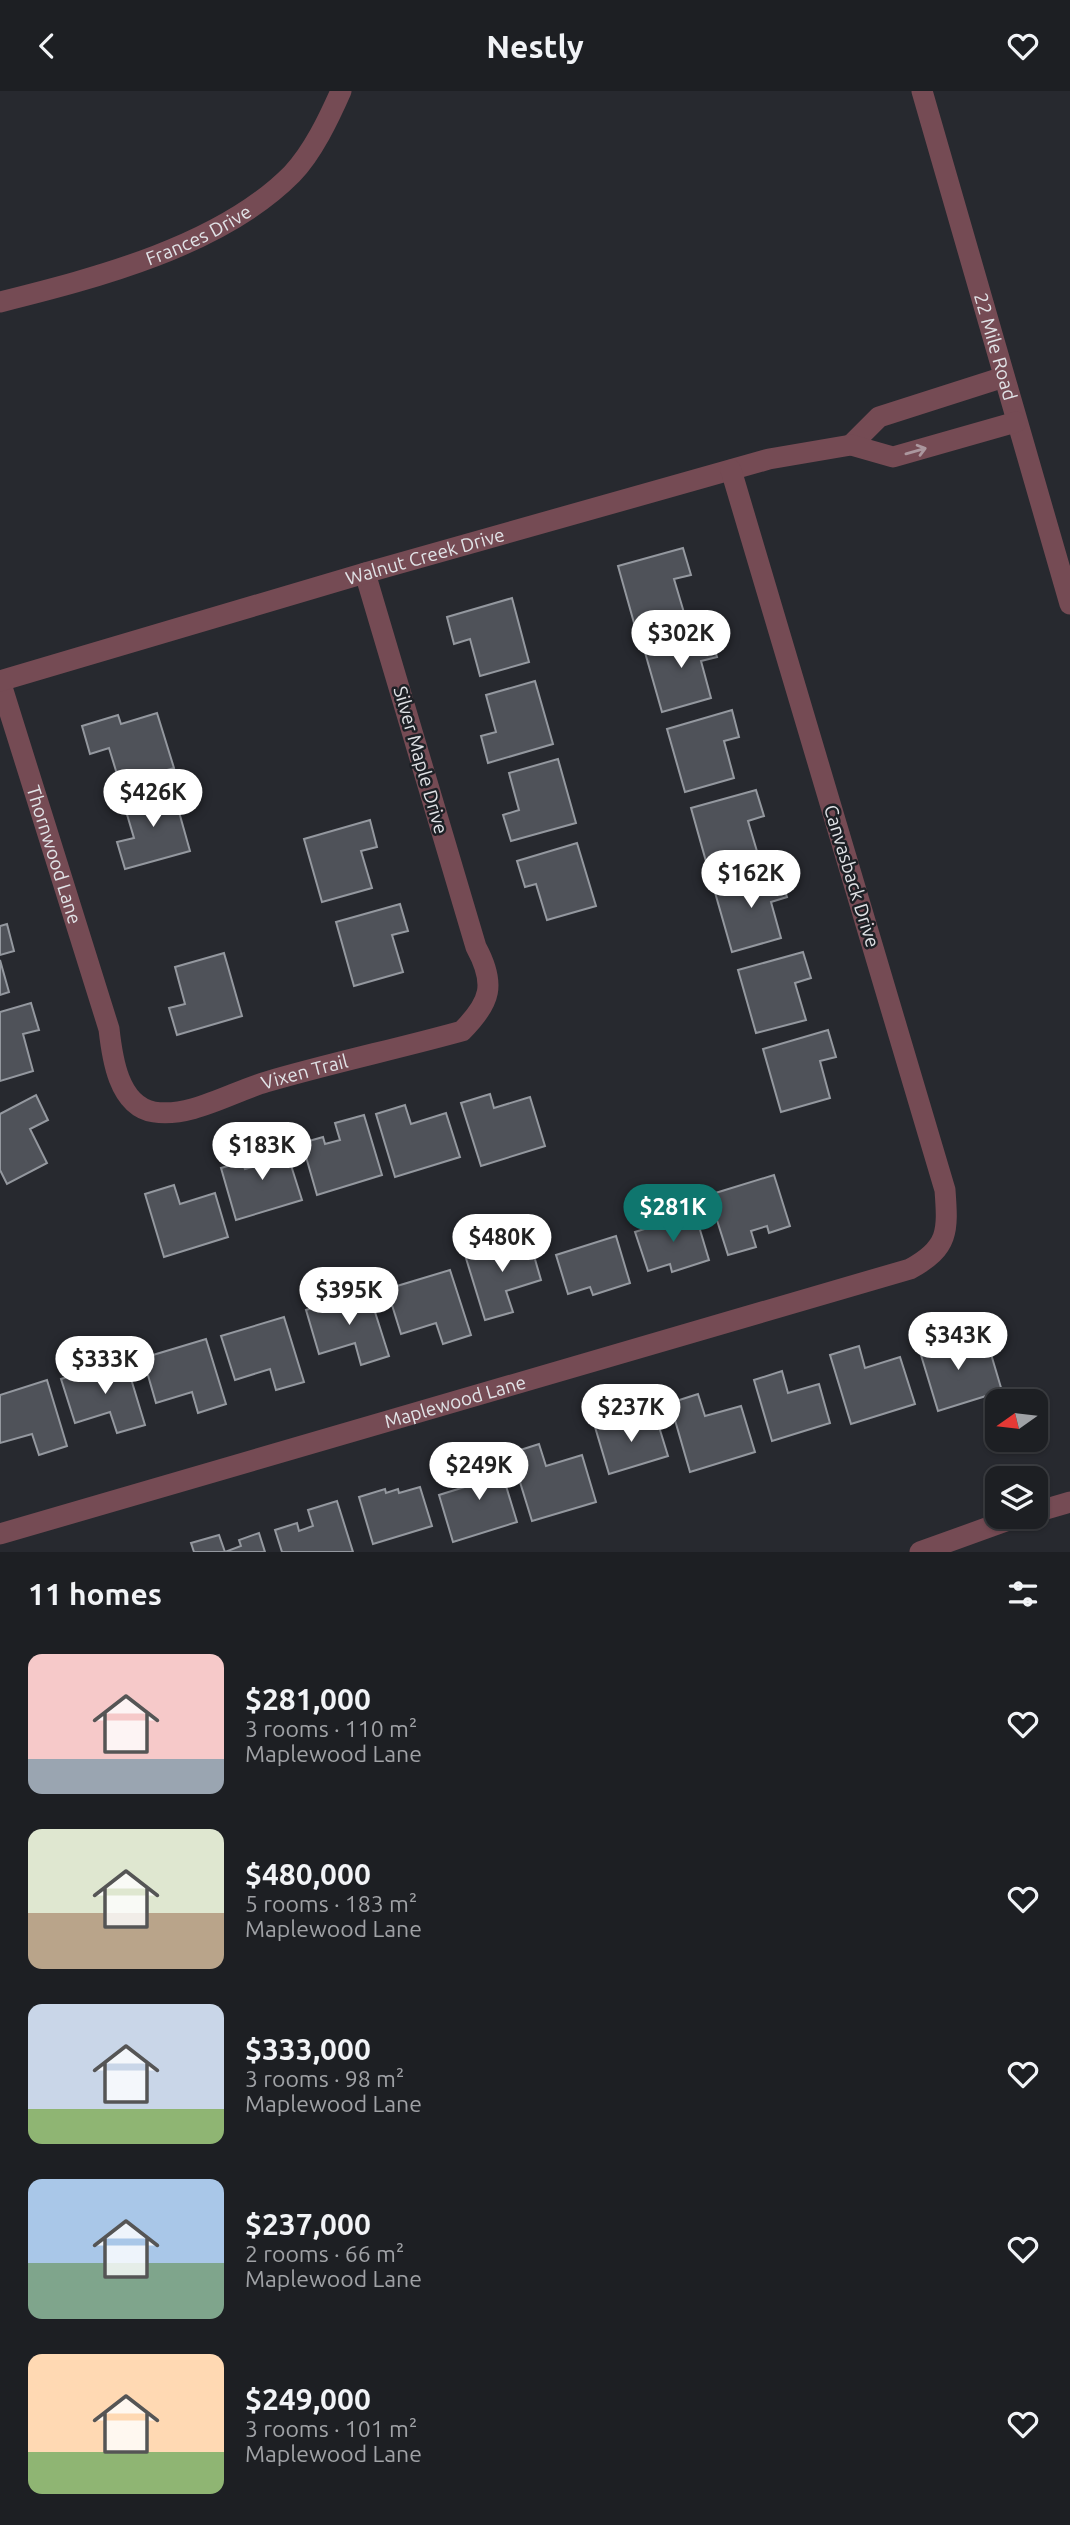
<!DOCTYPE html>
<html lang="en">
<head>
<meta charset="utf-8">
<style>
  :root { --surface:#1d1f23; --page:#2a2c30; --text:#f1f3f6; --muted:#a0a2a6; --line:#3b3d41; --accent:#0f766e }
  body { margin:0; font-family:Ubuntu,sans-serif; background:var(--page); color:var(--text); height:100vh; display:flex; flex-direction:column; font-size:26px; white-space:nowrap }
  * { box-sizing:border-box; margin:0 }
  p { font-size:23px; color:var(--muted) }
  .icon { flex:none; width:38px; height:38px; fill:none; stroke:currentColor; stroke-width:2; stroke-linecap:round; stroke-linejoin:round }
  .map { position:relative; height:1461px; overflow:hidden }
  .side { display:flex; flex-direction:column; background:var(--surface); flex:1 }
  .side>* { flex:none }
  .needle { width:46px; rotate:256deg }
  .tools { position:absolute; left:985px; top:1298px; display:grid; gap:14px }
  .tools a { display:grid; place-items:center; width:63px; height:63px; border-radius:14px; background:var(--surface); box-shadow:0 2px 5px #0004,0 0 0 2px var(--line); font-size:35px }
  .price { position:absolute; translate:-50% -60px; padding:0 16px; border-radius:24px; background:#fff; color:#222; font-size:23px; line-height:46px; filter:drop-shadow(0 2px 4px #0008) }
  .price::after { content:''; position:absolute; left:50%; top:42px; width:21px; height:16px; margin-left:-10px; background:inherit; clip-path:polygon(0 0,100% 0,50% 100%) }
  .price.active { background:var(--accent); color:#fff }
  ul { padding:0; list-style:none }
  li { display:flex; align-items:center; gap:21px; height:175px; padding:0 28px }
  li span { display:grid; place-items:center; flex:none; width:196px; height:140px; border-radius:14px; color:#555 }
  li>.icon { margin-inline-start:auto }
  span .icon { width:84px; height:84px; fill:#fffc; stroke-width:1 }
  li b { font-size:30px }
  h2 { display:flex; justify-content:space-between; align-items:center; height:84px; padding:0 28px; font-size:30px }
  header { display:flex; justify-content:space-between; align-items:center; height:91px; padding:0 28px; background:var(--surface); font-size:32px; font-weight:700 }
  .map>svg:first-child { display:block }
  .building { fill:#4f5259; stroke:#94989f; stroke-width:2 }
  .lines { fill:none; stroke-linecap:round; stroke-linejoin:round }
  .minor { stroke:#754b54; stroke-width:21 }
  .oneway { stroke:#ab979e }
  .labels { text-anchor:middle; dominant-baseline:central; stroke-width:5; stroke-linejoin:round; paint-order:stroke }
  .street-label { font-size:19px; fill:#e1e3e7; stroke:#1d2025 }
</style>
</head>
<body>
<header><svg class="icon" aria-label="back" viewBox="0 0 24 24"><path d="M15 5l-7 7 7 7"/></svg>Nestly<svg class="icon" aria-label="heart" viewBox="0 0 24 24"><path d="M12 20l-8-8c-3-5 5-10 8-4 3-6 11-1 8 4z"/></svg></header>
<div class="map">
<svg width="1070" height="1461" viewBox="0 0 1070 1461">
  <rect width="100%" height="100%" fill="#27292f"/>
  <!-- building -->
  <g class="building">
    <polygon points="683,457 691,484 674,488 685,525 636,539 618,475"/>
    <polygon points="512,507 529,571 480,585 470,548 454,553 447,526"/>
    <polygon points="709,539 717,566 701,570 711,607 662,621 644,558"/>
    <polygon points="535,590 553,653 488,672 481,645 496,641 486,604"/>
    <polygon points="732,619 739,646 724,650 734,687 685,701 667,638"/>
    <polygon points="157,622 174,677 120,693 109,657 90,663 82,635 118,624 121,633"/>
    <polygon points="558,668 576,732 511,750 503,724 519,719 509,682"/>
    <polygon points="172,696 190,760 125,778 117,751 134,747 123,710"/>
    <polygon points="756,699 764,725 748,730 759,767 709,781 691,717"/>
    <polygon points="370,729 377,756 361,760 372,797 322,811 304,748"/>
    <polygon points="577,752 596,815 547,829 536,793 525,796 517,770"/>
    <polygon points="779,780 787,806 771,811 781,847 732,861 714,798"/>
    <polygon points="400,813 408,840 392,844 403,881 354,895 336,831"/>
    <polygon points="7,833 14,860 0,864 0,835"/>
    <polygon points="803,861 811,887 795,892 806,929 756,942 738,879"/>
    <polygon points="224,862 242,925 177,944 169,917 185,913 175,876"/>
    <polygon points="0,869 9,901 0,904"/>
    <polygon points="31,912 39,939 23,943 33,980 0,990 0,921"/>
    <polygon points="828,939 836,966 820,970 830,1007 781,1021 763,958"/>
    <polygon points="490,1003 494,1017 530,1006 545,1055 481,1075 461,1012"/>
    <polygon points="36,1004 48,1029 30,1038 47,1072 7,1093 0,1079 0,1023"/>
    <polygon points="405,1014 411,1033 446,1022 460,1066 395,1086 376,1023"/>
    <polygon points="364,1024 382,1084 317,1104 302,1052 323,1046 325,1053 340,1049 335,1032"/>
    <polygon points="283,1049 302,1109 236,1129 221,1077 242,1071 245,1078 259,1074 254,1057"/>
    <polygon points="774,1084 790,1135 769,1142 767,1135 751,1140 756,1156 728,1164 709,1104"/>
    <polygon points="174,1094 180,1113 215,1102 228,1146 164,1166 145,1103"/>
    <polygon points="695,1122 709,1169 672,1181 670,1173 648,1180 635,1141"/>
    <polygon points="528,1144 541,1189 506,1200 513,1221 485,1229 465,1164"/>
    <polygon points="616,1145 630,1192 593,1204 590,1196 568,1203 556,1164"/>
    <polygon points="450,1179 471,1244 443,1253 436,1232 401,1243 387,1198"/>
    <polygon points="368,1199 389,1265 361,1274 355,1252 319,1263 306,1219"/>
    <polygon points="284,1226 304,1291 276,1299 270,1278 235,1289 221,1245"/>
    <polygon points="946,1242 952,1264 988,1253 1002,1300 938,1320 917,1251"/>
    <polygon points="206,1248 226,1313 198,1322 192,1301 156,1312 143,1267"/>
    <polygon points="859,1255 865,1277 900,1266 915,1313 851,1333 830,1264"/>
    <polygon points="125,1268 145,1334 117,1342 110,1321 75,1332 61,1288"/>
    <polygon points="782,1280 788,1302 819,1293 830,1332 772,1350 754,1289"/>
    <polygon points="47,1289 67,1355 39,1364 32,1343 0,1352 0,1304"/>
    <polygon points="698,1303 705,1325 741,1315 755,1361 690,1381 670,1312"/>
    <polygon points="656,1326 668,1365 609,1383 595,1336 621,1329 622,1332 633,1329 635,1333"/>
    <polygon points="539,1353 546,1375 582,1364 596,1411 532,1430 511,1362"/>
    <polygon points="496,1362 517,1431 453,1451 439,1404 474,1393 467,1371"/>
    <polygon points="420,1396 432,1435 373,1453 359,1406 385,1398 386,1402 398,1398 399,1402"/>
    <polygon points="337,1410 353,1461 282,1461 275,1439 297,1432 299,1440 313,1435 308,1419"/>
    <polygon points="259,1442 265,1461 194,1461 191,1452 219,1444 225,1461 241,1455 239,1449"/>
  </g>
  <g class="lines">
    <!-- minor -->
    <g class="minor">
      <path id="s1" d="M922,0L1070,513"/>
      <path id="s2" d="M0,211C96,187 221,155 292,83C313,61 329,27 341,0"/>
      <polyline points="851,354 879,326 1004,286"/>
      <path id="s3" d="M0,590L109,938C112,965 118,1015 154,1021C190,1027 232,1001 266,991C331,972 397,958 462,940C491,911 496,893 476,856L365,482"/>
      <path id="s4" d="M0,590L365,482L769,368L851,354L893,366L1016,331"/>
      <polyline points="1036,1421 1070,1411"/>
      <path id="s5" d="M0,1443L910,1178C949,1157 948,1140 945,1099L731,379"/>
      <polyline points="920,1461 1017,1426"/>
    </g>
  </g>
  <!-- one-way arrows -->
  <defs><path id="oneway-shaft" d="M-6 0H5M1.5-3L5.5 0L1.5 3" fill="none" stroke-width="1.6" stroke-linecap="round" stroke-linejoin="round" transform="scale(1.75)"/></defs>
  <use class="oneway" href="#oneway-shaft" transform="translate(916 360) rotate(-16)"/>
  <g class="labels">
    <!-- street labels -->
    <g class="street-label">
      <text stroke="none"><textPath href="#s2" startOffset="210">Frances Drive</textPath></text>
      <text stroke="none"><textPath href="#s1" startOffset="266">22 Mile Road</textPath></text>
      <text stroke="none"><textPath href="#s4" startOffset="443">Walnut Creek Drive</textPath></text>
      <text transform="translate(421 669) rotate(74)">Silver Maple Drive</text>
      <text stroke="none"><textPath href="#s3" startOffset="182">Thornwood Lane</textPath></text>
      <text transform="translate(852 785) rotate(73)">Canvasback Drive</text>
      <text stroke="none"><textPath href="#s3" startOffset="623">Vixen Trail</textPath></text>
      <text stroke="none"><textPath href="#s5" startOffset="474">Maplewood Lane</textPath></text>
    </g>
  </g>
</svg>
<div class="tools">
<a><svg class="needle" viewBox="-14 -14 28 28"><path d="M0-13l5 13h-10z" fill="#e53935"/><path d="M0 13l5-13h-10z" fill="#a0a2a6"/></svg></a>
<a><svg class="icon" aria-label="layers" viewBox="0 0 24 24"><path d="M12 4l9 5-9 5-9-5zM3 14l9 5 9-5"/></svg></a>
</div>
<b class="price" style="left:681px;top:579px">$302K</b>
<b class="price" style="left:153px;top:738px">$426K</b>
<b class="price" style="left:751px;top:819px">$162K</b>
<b class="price" style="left:262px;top:1091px">$183K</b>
<b class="price active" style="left:673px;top:1153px">$281K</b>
<b class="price" style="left:502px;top:1183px">$480K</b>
<b class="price" style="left:349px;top:1236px">$395K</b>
<b class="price" style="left:958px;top:1281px">$343K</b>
<b class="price" style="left:105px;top:1305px">$333K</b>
<b class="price" style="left:631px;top:1353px">$237K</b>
<b class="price" style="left:479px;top:1411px">$249K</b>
</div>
<section class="side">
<h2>11 homes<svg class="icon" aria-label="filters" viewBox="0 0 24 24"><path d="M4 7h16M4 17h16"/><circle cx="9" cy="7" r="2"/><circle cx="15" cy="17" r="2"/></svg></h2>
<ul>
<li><span style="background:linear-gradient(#f6c9c9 75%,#9aa5b1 0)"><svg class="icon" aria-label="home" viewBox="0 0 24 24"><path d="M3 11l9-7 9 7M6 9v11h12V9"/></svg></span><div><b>$281,000</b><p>3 rooms · 110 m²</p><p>Maplewood Lane</p></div><svg class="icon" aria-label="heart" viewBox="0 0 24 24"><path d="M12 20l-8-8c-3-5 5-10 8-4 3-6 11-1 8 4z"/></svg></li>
<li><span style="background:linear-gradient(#dfe7d0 60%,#b9a48a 0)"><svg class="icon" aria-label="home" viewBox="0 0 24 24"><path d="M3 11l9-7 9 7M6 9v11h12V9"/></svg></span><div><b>$480,000</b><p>5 rooms · 183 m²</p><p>Maplewood Lane</p></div><svg class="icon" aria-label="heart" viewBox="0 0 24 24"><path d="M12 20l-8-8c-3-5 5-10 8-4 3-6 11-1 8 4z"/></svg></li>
<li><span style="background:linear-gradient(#c9d6e8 75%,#8fb573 0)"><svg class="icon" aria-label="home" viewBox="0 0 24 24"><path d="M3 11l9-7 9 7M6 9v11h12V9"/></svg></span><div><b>$333,000</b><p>3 rooms · 98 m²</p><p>Maplewood Lane</p></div><svg class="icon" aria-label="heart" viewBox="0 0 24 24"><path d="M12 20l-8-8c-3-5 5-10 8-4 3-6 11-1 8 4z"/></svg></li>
<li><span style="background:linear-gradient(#a9c7e8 60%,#7fa58c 0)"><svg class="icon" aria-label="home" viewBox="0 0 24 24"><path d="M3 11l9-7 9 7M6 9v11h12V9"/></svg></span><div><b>$237,000</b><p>2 rooms · 66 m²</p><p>Maplewood Lane</p></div><svg class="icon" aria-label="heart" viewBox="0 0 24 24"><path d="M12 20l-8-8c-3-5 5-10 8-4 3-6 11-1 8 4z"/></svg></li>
<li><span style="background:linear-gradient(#ffd9b3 70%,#8fb573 0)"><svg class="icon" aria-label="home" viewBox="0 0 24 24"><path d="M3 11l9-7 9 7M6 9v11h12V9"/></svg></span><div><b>$249,000</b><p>3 rooms · 101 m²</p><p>Maplewood Lane</p></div><svg class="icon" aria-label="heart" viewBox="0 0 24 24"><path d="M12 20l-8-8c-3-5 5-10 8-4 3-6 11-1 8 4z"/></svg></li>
</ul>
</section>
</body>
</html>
